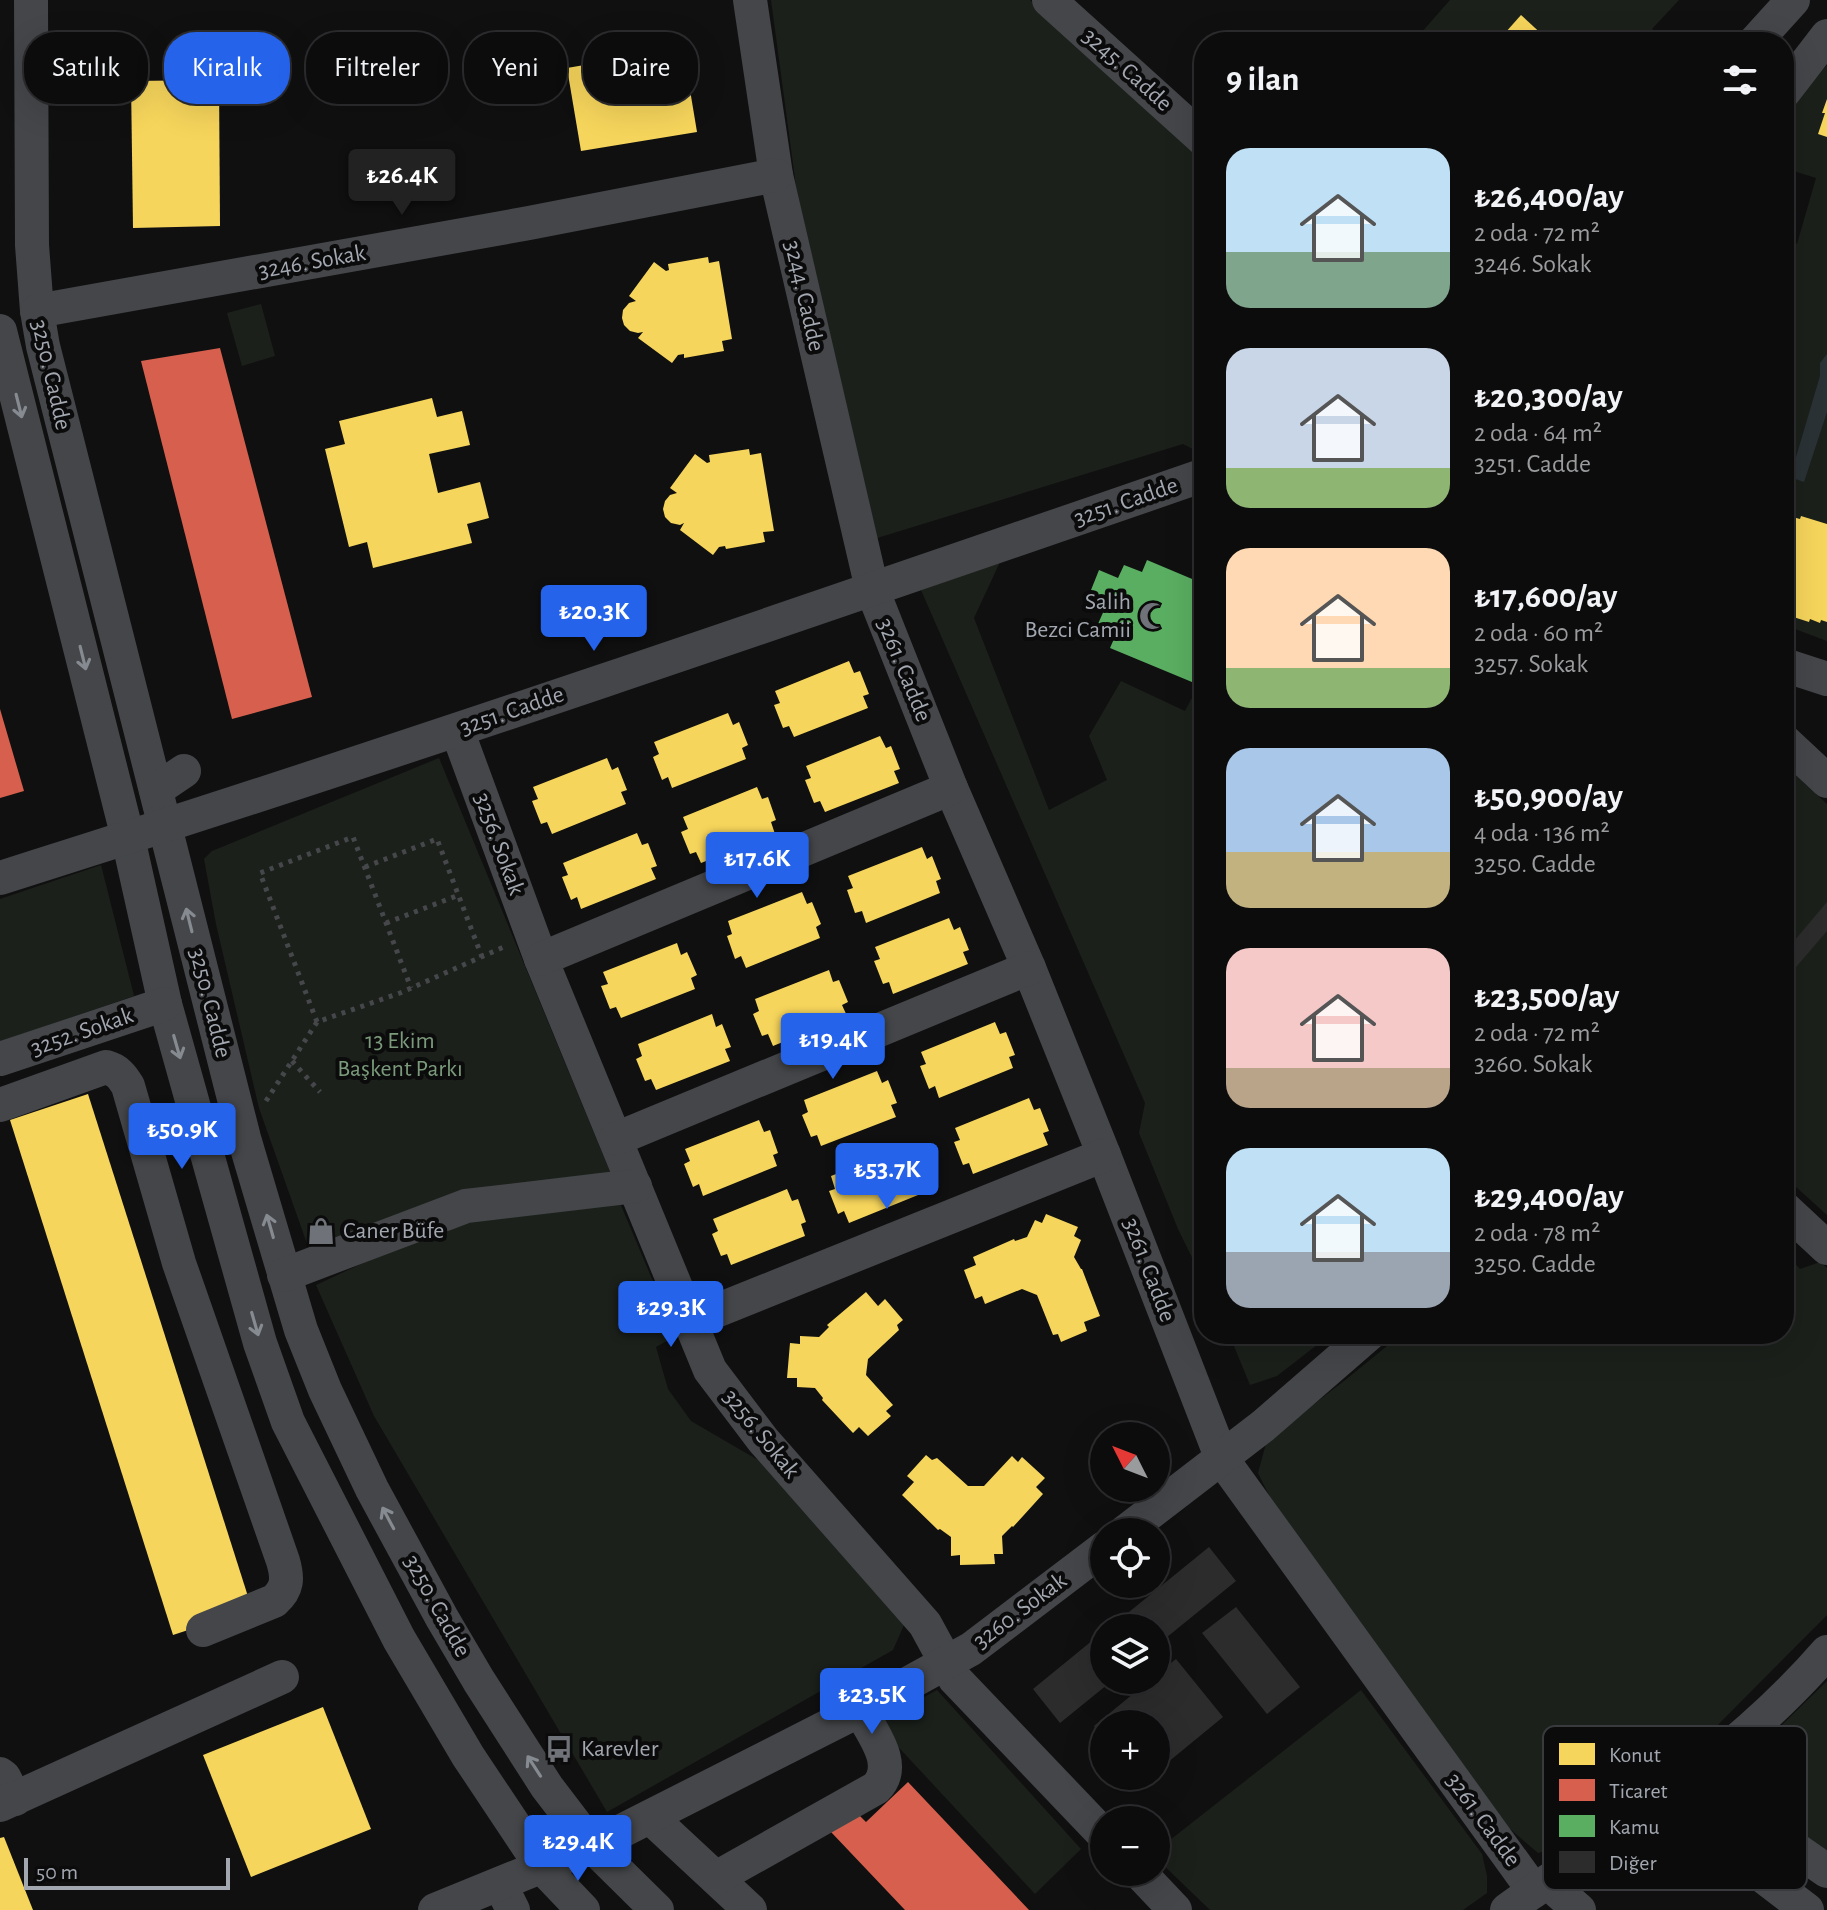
<!DOCTYPE html>
<html lang="tr">
<head>
<meta charset="utf-8">
<style>
  :root { --surface:#0c0c0d; --page:#151516; --text:#f1f3f6; --muted:#9a9b9d; --line:#2c2c2e; --accent:#2563eb }
  body { margin:0; font-family:"Alegreya Sans",sans-serif; background:var(--page); color:var(--text); height:100vh; display:flex; flex-direction:column; font-size:30px; white-space:nowrap }
  * { box-sizing:border-box; margin:0 }
  p { font-size:26px; color:var(--muted) }
  .icon { flex:none; width:44px; height:44px; fill:none; stroke:currentColor; stroke-width:2; stroke-linecap:round; stroke-linejoin:round }
  .map { position:relative; flex:1; overflow:hidden }
  .details { position:absolute; left:1194px; top:32px; width:600px; height:1312px; display:flex; flex-direction:column; background:var(--surface); border-radius:32px; box-shadow:0 8px 32px #0002,0 0 0 2px var(--line) }
  .details>* { flex:none }
  .banner { position:absolute; left:24px; top:32px; width:760px; height:72px; display:flex; gap:16px }
  .needle { width:52px; rotate:312deg }
  .buttons { position:absolute; left:1090px; top:1422px; display:grid; gap:16px }
  .buttons a { display:grid; place-items:center; width:80px; height:80px; border-radius:50%; background:var(--surface); box-shadow:0 8px 32px #0002,0 0 0 2px var(--line); font-size:40px }
  .scale { position:absolute; left:24px; bottom:20px; width:206px; box-sizing:border-box; padding-left:8px; border:4px solid #a2a7b0; border-top:0; font-size:22px; line-height:28px; white-space:nowrap; color:#a2a7b0; -webkit-text-stroke:6px #0b0b0c; paint-order:stroke }
  .price { position:absolute; translate:-50% -68px; padding:0 18px; border-radius:8px; background:var(--accent); color:#fff; font-size:26px; line-height:52px; filter:drop-shadow(0 2px 4px #0008) }
  .price::after { content:''; position:absolute; left:50%; top:48px; width:24px; height:18px; margin-left:-12px; background:inherit; clip-path:polygon(0 0,100% 0,50% 100%) }
  .price.active { background:#222; color:#fff }
  ul { padding:0; list-style:none }
  li { display:flex; align-items:center; gap:24px; height:200px; padding:0 32px }
  li span { display:grid; place-items:center; flex:none; width:224px; height:160px; border-radius:24px; color:#555 }
  li>.icon { margin-inline-start:auto }
  span .icon { width:96px; height:96px; fill:#fffc; stroke-width:1 }
  li b { font-size:34px }
  h2 { display:flex; justify-content:space-between; align-items:center; height:96px; padding:0 32px; font-size:34px }
  .chip { padding:0 28px; border-radius:32px; background:var(--surface); box-shadow:0 8px 32px #0002,0 0 0 2px var(--line); font-size:28px; line-height:72px }
  .chip.active { background:var(--accent); color:#fff }
  .map>svg:first-child { display:block }
  .green { fill:#1b201b }
  .water { fill:#2a3236 }
  .homes { fill:#f6d55c }
  .shops { fill:#d6604d }
  .public { fill:#5aae61 }
  .building { fill:#2c2c2d }
  .lines { fill:none; stroke-linecap:round; stroke-linejoin:round }
  .path { stroke:#46474a; stroke-width:5; stroke-dasharray:4 6; stroke-linecap:butt }
  .minor { stroke:#444649; stroke-width:34 }
  .oneway { stroke:#868a91 }
  .labels { text-anchor:middle; dominant-baseline:central; stroke-width:8; stroke-linejoin:round; paint-order:stroke }
  .street-label { font-size:24px; fill:#a2a7b0; stroke:#0b0b0c }
  .poi-label { font-size:24px; fill:#a2a7b0; stroke:#0b0b0c; text-anchor:start }
  .park-label { font-size:24px; fill:#7b9a7b; stroke:#0b0b0c }
  .key { fill:#0b0b0c; stroke:#383a3d; stroke-width:2 }
  .key-label { font-size:22px; fill:#a2a7b0 }
</style>
</head>
<body>
<div class="map">
<svg width="1827" height="1910" viewBox="0 0 1827 1910">
  <rect width="100%" height="100%" fill="#101011"/>
  <!-- green -->
  <g class="green">
    <polygon points="771,0 1030,0 1204,159 1204,455 1183,444 874,539 796,186"/>
    <polygon points="1450,0 1679,0 1652,29 1666,42 1413,42"/>
    <polygon points="1827,65 1827,641 1787,626 1784,634 1784,233 1797,244 1816,178 1784,168 1784,120 1809,85"/>
    <polygon points="261,304 275,356 242,366 227,313"/>
    <polygon points="1000,562 974,618 1049,810 1107,780 1089,736 1121,681 1185,711 1195,692 1204,696 1204,1282 1178,1229 1139,1133 1145,1103 921,590"/>
    <polygon points="439,758 613,1179 310,1252 259,1108 216,924 204,859 212,851"/>
    <polygon points="1784,765 1827,804 1827,1215 1784,1176"/>
    <polygon points="101,865 134,996 0,1042 0,899"/>
    <polygon points="620,1203 676,1336 656,1347 668,1389 691,1421 770,1467 904,1625 893,1650 607,1812 374,1416 316,1285 466,1215"/>
    <polygon points="1784,1251 1800,1269 1820,1262 1827,1268 1827,1615 1685,1758 1549,1850 1538,1853 1502,1822 1292,1541 1258,1473 1267,1440 1344,1381 1387,1346 1394,1334 1784,1334"/>
    <polygon points="1229,1334 1331,1334 1277,1376 1250,1385"/>
    <polygon points="1827,1681 1827,1855 1738,1794 1736,1775 1746,1760"/>
    <polygon points="937,1690 1081,1849 1035,1894 876,1723"/>
    <polygon points="1361,1690 1482,1854 1487,1876 1487,1893 1463,1910 1210,1910 1156,1858 1156,1851"/>
  </g>
  <!-- water -->
  <polygon class="water" points="1827,354 1827,412 1804,482 1784,475 1784,462 1794,464 1820,376 1820,363"/>
  <!-- homes -->
  <g class="homes">
    <polygon points="1521,15 1547,39 1544,42 1497,42"/>
    <polygon points="683,48 697,132 581,151 567,68"/>
    <polygon points="219,80 220,226 133,228 131,81"/>
    <polygon points="1827,99 1827,137 1818,134 1825,113 1822,113"/>
    <polygon points="708,257 709,263 719,261 732,339 722,341 724,351 684,358 684,354 678,355 672,363 638,338 643,332 638,333 630,331 624,325 622,318 623,310 629,303 636,301 629,296 654,262 666,271 669,270 668,264"/>
    <polygon points="432,398 437,417 462,411 470,445 429,454 438,493 480,482 489,518 467,524 472,543 373,568 367,542 349,547 325,449 345,444 339,421"/>
    <polygon points="749,449 750,455 761,453 774,531 763,532 765,542 726,549 725,546 719,547 713,555 680,530 684,523 680,525 671,523 665,517 663,509 665,501 670,495 677,493 670,488 695,454 707,463 710,462 709,455"/>
    <polygon points="1789,516 1800,519 1801,516 1827,524 1827,622 1821,620 1820,623 1810,619 1809,622 1784,614 1784,517 1788,518"/>
    <polygon points="849,661 854,673 860,671 869,694 863,696 868,708 794,737 789,726 783,728 774,705 780,703 775,691"/>
    <polygon points="728,713 733,725 739,722 748,745 742,748 746,759 672,788 668,777 662,780 653,757 659,754 654,742"/>
    <polygon points="880,736 886,748 891,746 900,769 894,771 899,783 825,812 820,801 814,803 805,780 811,778 806,766"/>
    <polygon points="607,758 612,770 618,767 627,790 621,792 626,804 552,834 547,822 541,824 532,801 538,799 533,787"/>
    <polygon points="757,787 762,799 768,797 776,820 771,822 775,834 701,863 696,852 690,854 681,832 688,829 683,817"/>
    <polygon points="637,833 642,845 648,843 657,866 651,868 656,879 581,909 577,897 571,900 562,877 568,875 563,863"/>
    <polygon points="922,847 927,859 932,856 941,879 936,881 940,893 866,923 862,911 855,913 847,890 853,888 848,876"/>
    <polygon points="802,892 807,904 812,902 821,924 816,927 820,938 746,968 741,956 735,959 727,936 732,934 728,921"/>
    <polygon points="949,918 954,930 960,927 969,950 963,952 968,964 893,994 889,982 883,984 874,961 880,959 875,947"/>
    <polygon points="677,943 681,955 687,952 697,975 691,978 695,989 621,1018 616,1007 610,1009 601,986 608,984 603,972"/>
    <polygon points="829,970 833,982 839,980 848,1002 842,1005 847,1016 773,1046 768,1034 762,1036 753,1014 759,1011 755,999"/>
    <polygon points="712,1014 716,1027 722,1024 731,1047 725,1049 730,1061 656,1090 651,1079 645,1081 636,1059 642,1056 638,1044"/>
    <polygon points="995,1022 1000,1034 1006,1032 1015,1055 1009,1057 1013,1068 939,1098 935,1086 929,1089 920,1066 926,1064 921,1052"/>
    <polygon points="877,1071 882,1083 888,1080 897,1103 891,1105 896,1117 821,1146 817,1135 811,1137 802,1115 808,1112 804,1100"/>
    <polygon points="88,1094 252,1609 173,1635 10,1120"/>
    <polygon points="1029,1098 1034,1110 1040,1108 1049,1131 1043,1133 1048,1145 973,1174 969,1163 963,1165 954,1142 960,1140 955,1128"/>
    <polygon points="759,1120 764,1132 770,1130 778,1153 773,1155 777,1166 703,1196 699,1184 693,1187 684,1164 690,1161 685,1149"/>
    <polygon points="905,1147 909,1159 915,1157 924,1180 919,1182 923,1193 849,1223 844,1211 838,1214 829,1191 835,1189 831,1176"/>
    <polygon points="787,1189 792,1201 798,1199 806,1222 801,1224 805,1236 731,1265 727,1254 721,1256 712,1234 718,1231 713,1219"/>
    <polygon points="1046,1214 1078,1227 1074,1236 1081,1240 1074,1257 1081,1269 1082,1269 1100,1316 1084,1322 1087,1331 1061,1342 1058,1334 1053,1335 1037,1295 1022,1289 985,1304 982,1296 975,1299 964,1270 976,1265 973,1257 1014,1239 1015,1241 1027,1237 1035,1220 1042,1223"/>
    <polygon points="866,1292 878,1306 885,1299 903,1320 897,1325 899,1330 868,1359 866,1375 893,1405 886,1411 891,1416 868,1436 859,1427 853,1433 822,1400 823,1398 815,1388 797,1387 797,1378 787,1378 790,1343 800,1344 800,1336 819,1337 829,1327 827,1325"/>
    <polygon points="926,1455 932,1460 937,1458 968,1486 984,1486 1012,1456 1018,1462 1022,1457 1045,1478 1036,1487 1043,1494 1013,1527 1012,1526 1002,1536 1003,1554 994,1554 995,1564 960,1565 960,1555 951,1556 951,1537 940,1529 938,1530 902,1495 914,1482 907,1476"/>
    <polygon points="323,1707 371,1829 251,1877 203,1755"/>
    <polygon points="4,1837 33,1910 0,1910 0,1838"/>
  </g>
  <!-- shops -->
  <g class="shops">
    <polygon points="220,348 312,697 232,719 141,361"/>
    <polygon points="0,709 24,791 0,798"/>
    <polygon points="325,1218 333,1235 317,1243 308,1226"/>
    <polygon points="908,1782 1029,1910 905,1910 831,1832 854,1810 866,1822"/>
  </g>
  <!-- public -->
  <polygon class="public" points="1147,560 1204,584 1204,687 1110,648 1117,632 1098,624 1105,608 1087,600 1099,570 1118,578 1124,565 1142,572"/>
  <!-- building -->
  <g class="building">
    <polygon points="48,54 57,55 56,73 48,73"/>
    <polygon points="1827,902 1827,931 1784,981 1784,953"/>
    <polygon points="1209,1547 1236,1581 1156,1646 1156,1628 1141,1628 1129,1612"/>
    <polygon points="1236,1607 1300,1687 1267,1714 1202,1633"/>
    <polygon points="1104,1631 1104,1680 1113,1680 1060,1723 1033,1689"/>
    <polygon points="1176,1659 1223,1717 1156,1772 1156,1724 1104,1724 1104,1739 1094,1726 1150,1680 1156,1680 1156,1675"/>
  </g>
  <g class="lines">
    <!-- path -->
    <g class="path">
      <polyline points="365,867 437,839 482,957"/>
      <polyline points="386,923 459,895"/>
      <polyline points="317,1022 260,873 353,837 411,988"/>
      <polyline points="292,1061 320,1092"/>
      <polyline points="266,1101 317,1022 400,993 506,946"/>
    </g>
    <!-- minor -->
    <g class="minor">
      <polyline points="31,0 32,245 37,311 43,346 244,1138 301,1330 325,1390 372,1489 442,1618 479,1681 547,1787 592,1846 657,1910"/>
      <polyline points="750,0 776,175 872,589 951,788 1029,968 1104,1155 1222,1459 1534,1891"/>
      <polyline points="1049,0 1204,140"/>
      <polyline points="1755,42 1793,0"/>
      <polyline points="1784,92 1827,36"/>
      <polyline points="37,311 529,223 776,175"/>
      <polyline points="0,331 128,838 165,1004 260,1343 288,1422 399,1639 468,1756 542,1867 583,1910"/>
      <polyline points="1784,665 1827,679"/>
      <polyline points="457,730 541,959 710,1370 763,1440 925,1624 955,1679 1104,1835"/>
      <polyline points="1784,741 1827,781"/>
      <polyline points="156,790 184,771"/>
      <path d="M0,878C404,751 804,613 1204,475"/>
      <polyline points="541,959 951,788"/>
      <polyline points="0,1059 165,1004"/>
      <path d="M0,1105L106,1067C117,1070 122,1076 128,1086L179,1263L283,1561C288,1578 288,1589 274,1601L203,1630"/>
      <polyline points="616,1139 1029,968"/>
      <polyline points="1784,1208 1827,1248"/>
      <polyline points="284,1275 466,1206 635,1186"/>
      <polyline points="691,1321 1104,1155"/>
      <polyline points="1125,1532 1263,1426 1369,1334"/>
      <polyline points="0,1774 4,1777 15,1799"/>
      <polyline points="1693,1778 1827,1871"/>
      <polyline points="0,1805 282,1677"/>
      <polyline points="650,1817 750,1910"/>
      <polyline points="1709,1835 1807,1910"/>
      <polyline points="1139,1872 1175,1910"/>
      <path d="M716,1878L876,1788C899,1765 872,1733 860,1710"/>
      <polyline points="1547,1882 1579,1910"/>
      <polyline points="500,1884 513,1910"/>
      <polyline points="435,1910 592,1846 860,1710 971,1649 1104,1548"/>
      <path d="M1507,1910C1619,1830 1736,1757 1827,1652"/>
    </g>
  </g>
  <!-- one-way arrows -->
  <defs><path id="oneway-shaft" d="M-6 0H5M1.5-3L5.5 0L1.5 3" fill="none" stroke-width="1.6" stroke-linecap="round" stroke-linejoin="round" transform="scale(2)"/></defs>
  <g class="oneway">
    <use href="#oneway-shaft" transform="translate(19 406) rotate(76)"/>
    <use href="#oneway-shaft" transform="translate(83 658) rotate(76)"/>
    <use href="#oneway-shaft" transform="translate(189 920) rotate(-104)"/>
    <use href="#oneway-shaft" transform="translate(177 1047) rotate(74)"/>
    <use href="#oneway-shaft" transform="translate(270 1226) rotate(-106)"/>
    <use href="#oneway-shaft" transform="translate(255 1324) rotate(74)"/>
    <use href="#oneway-shaft" transform="translate(388 1518) rotate(-118)"/>
    <use href="#oneway-shaft" transform="translate(534 1766) rotate(-123)"/>
  </g>
  <!-- icons -->
  <defs>
    <g id="mosque-bare" transform="scale(2.16)"><path d="M3.5-4.9A6 6 0 1 0 3.5 4.9A5 5 0 1 1 3.5-4.9Z" fill="#6f7278" stroke="#0b0b0c" stroke-width="2.5" paint-order="stroke"/></g>
    <g id="shop-bare" transform="scale(2.16)"><path d="M-5-2.5h2.3a2.7 3.5 0 0 1 5.4 0H5L5.5 6h-11ZM-1.5-2.5h3a1.5 2.3 0 0 0-3 0Z" fill="#6f7278" stroke="#0b0b0c" stroke-width="2.5" paint-order="stroke"/></g>
    <g id="bus-bare" transform="scale(2.16)"><path d="M-5-6H5V4H4V6H2V4H-2V6H-4V4H-5ZM-3.5-4V0h7V-4ZM-3.5 1.2v1.5H-2V1.2ZM2 1.2v1.5H3.5V1.2Z" fill="#6f7278" stroke="#0b0b0c" stroke-width="2.5" paint-order="stroke"/></g>
  </defs>
  <g fill-rule="evenodd">
    <use href="#mosque-bare" x="1153" y="616"/>
    <use href="#shop-bare" x="321" y="1231"/>
    <use href="#bus-bare" x="559" y="1749"/>
  </g>
  <g class="labels">
    <!-- street labels -->
    <g class="street-label">
      <text transform="translate(1127 70) rotate(42)">3245. Cadde</text>
      <text transform="translate(312 262) rotate(-10)">3246. Sokak</text>
      <text transform="translate(804 296) rotate(77)">3244. Cadde</text>
      <text transform="translate(51 375) rotate(77)">3250. Cadde</text>
      <text transform="translate(1126 502) rotate(-19)">3251. Cadde</text>
      <text transform="translate(904 670) rotate(68)">3261. Cadde</text>
      <text transform="translate(512 711) rotate(-19)">3251. Cadde</text>
      <text transform="translate(499 844) rotate(70)">3256. Sokak</text>
      <text transform="translate(210 1003) rotate(76)">3250. Cadde</text>
      <text transform="translate(82 1032) rotate(-19)">3252. Sokak</text>
      <text transform="translate(1149 1270) rotate(69)">3261. Cadde</text>
      <text transform="translate(761 1434) rotate(51)">3256. Sokak</text>
      <text transform="translate(437 1606) rotate(61)">3250. Cadde</text>
      <text transform="translate(1020 1611) rotate(-37)">3260. Sokak</text>
      <text transform="translate(1483 1820) rotate(54)">3261. Cadde</text>
    </g>
    <!-- poi labels -->
    <g class="poi-label">
      <text x="1131" y="602" text-anchor="end">Salih<tspan x="1131" dy="28">Bezci Camii</tspan></text>
      <text x="343" y="1231">Caner Büfe</text>
      <text x="581" y="1749">Karevler</text>
    </g>
    <!-- park labels -->
    <g class="park-label">
      <text x="400" y="1041">13 Ekim<tspan x="400" dy="28">Başkent Parkı</tspan></text>
    </g>
  </g>
  <!-- legend -->
  <rect x="1543" y="1726" width="264" height="164" rx="12" class="key"/>
  <rect x="1559" y="1743" width="36" height="22" fill="#f6d55c"/>
  <rect x="1559" y="1779" width="36" height="22" fill="#d6604d"/>
  <rect x="1559" y="1815" width="36" height="22" fill="#5aae61"/>
  <rect x="1559" y="1851" width="36" height="22" fill="#2c2c2d"/>
  <g class="key-label">
    <text x="1609" y="1762">Konut</text>
    <text x="1609" y="1798">Ticaret</text>
    <text x="1609" y="1834">Kamu</text>
    <text x="1609" y="1870">Diğer</text>
  </g>
</svg>
<div class="buttons">
<a><svg class="needle" viewBox="-14 -14 28 28"><path d="M0-13l5 13h-10z" fill="#e53935"/><path d="M0 13l5-13h-10z" fill="#9a9b9d"/></svg></a>
<a><svg class="icon" aria-label="locate" viewBox="0 0 24 24"><circle cx="12" cy="12" r="6"/><path d="M12 2v4M12 18v4M2 12h4M18 12h4"/></svg></a>
<a><svg class="icon" aria-label="layers" viewBox="0 0 24 24"><path d="M12 4l9 5-9 5-9-5zM3 14l9 5 9-5"/></svg></a>
<a>+</a>
<a>−</a>
</div>
<div class="scale">50 m</div>
<b class="price active" style="left:402px;top:217px">₺26.4K</b>
<b class="price" style="left:594px;top:653px">₺20.3K</b>
<b class="price" style="left:757px;top:900px">₺17.6K</b>
<b class="price" style="left:833px;top:1081px">₺19.4K</b>
<b class="price" style="left:182px;top:1171px">₺50.9K</b>
<b class="price" style="left:887px;top:1211px">₺53.7K</b>
<b class="price" style="left:671px;top:1349px">₺29.3K</b>
<b class="price" style="left:872px;top:1736px">₺23.5K</b>
<b class="price" style="left:578px;top:1883px">₺29.4K</b>
<div class="banner">
<a class="chip">Satılık</a>
<a class="chip active">Kiralık</a>
<a class="chip">Filtreler</a>
<a class="chip">Yeni</a>
<a class="chip">Daire</a>
</div>
<section class="details">
<h2>9 ilan<svg class="icon" aria-label="filters" viewBox="0 0 24 24"><path d="M4 7h16M4 17h16"/><circle cx="9" cy="7" r="2"/><circle cx="15" cy="17" r="2"/></svg></h2>
<ul>
<li><span style="background:linear-gradient(#bfe0f5 65%,#7fa58c 0)"><svg class="icon" aria-label="home" viewBox="0 0 24 24"><path d="M3 11l9-7 9 7M6 9v11h12V9"/></svg></span><div><b>₺26,400/ay</b><p>2 oda · 72 m²</p><p>3246. Sokak</p></div></li>
<li><span style="background:linear-gradient(#c9d6e8 75%,#8fb573 0)"><svg class="icon" aria-label="home" viewBox="0 0 24 24"><path d="M3 11l9-7 9 7M6 9v11h12V9"/></svg></span><div><b>₺20,300/ay</b><p>2 oda · 64 m²</p><p>3251. Cadde</p></div></li>
<li><span style="background:linear-gradient(#ffd9b3 75%,#8fb573 0)"><svg class="icon" aria-label="home" viewBox="0 0 24 24"><path d="M3 11l9-7 9 7M6 9v11h12V9"/></svg></span><div><b>₺17,600/ay</b><p>2 oda · 60 m²</p><p>3257. Sokak</p></div></li>
<li><span style="background:linear-gradient(#a9c7e8 65%,#c2b280 0)"><svg class="icon" aria-label="home" viewBox="0 0 24 24"><path d="M3 11l9-7 9 7M6 9v11h12V9"/></svg></span><div><b>₺50,900/ay</b><p>4 oda · 136 m²</p><p>3250. Cadde</p></div></li>
<li><span style="background:linear-gradient(#f6c9c9 75%,#b9a48a 0)"><svg class="icon" aria-label="home" viewBox="0 0 24 24"><path d="M3 11l9-7 9 7M6 9v11h12V9"/></svg></span><div><b>₺23,500/ay</b><p>2 oda · 72 m²</p><p>3260. Sokak</p></div></li>
<li><span style="background:linear-gradient(#bfe0f5 65%,#9aa5b1 0)"><svg class="icon" aria-label="home" viewBox="0 0 24 24"><path d="M3 11l9-7 9 7M6 9v11h12V9"/></svg></span><div><b>₺29,400/ay</b><p>2 oda · 78 m²</p><p>3250. Cadde</p></div></li>
</ul>
</section>
</div>
</body>
</html>
